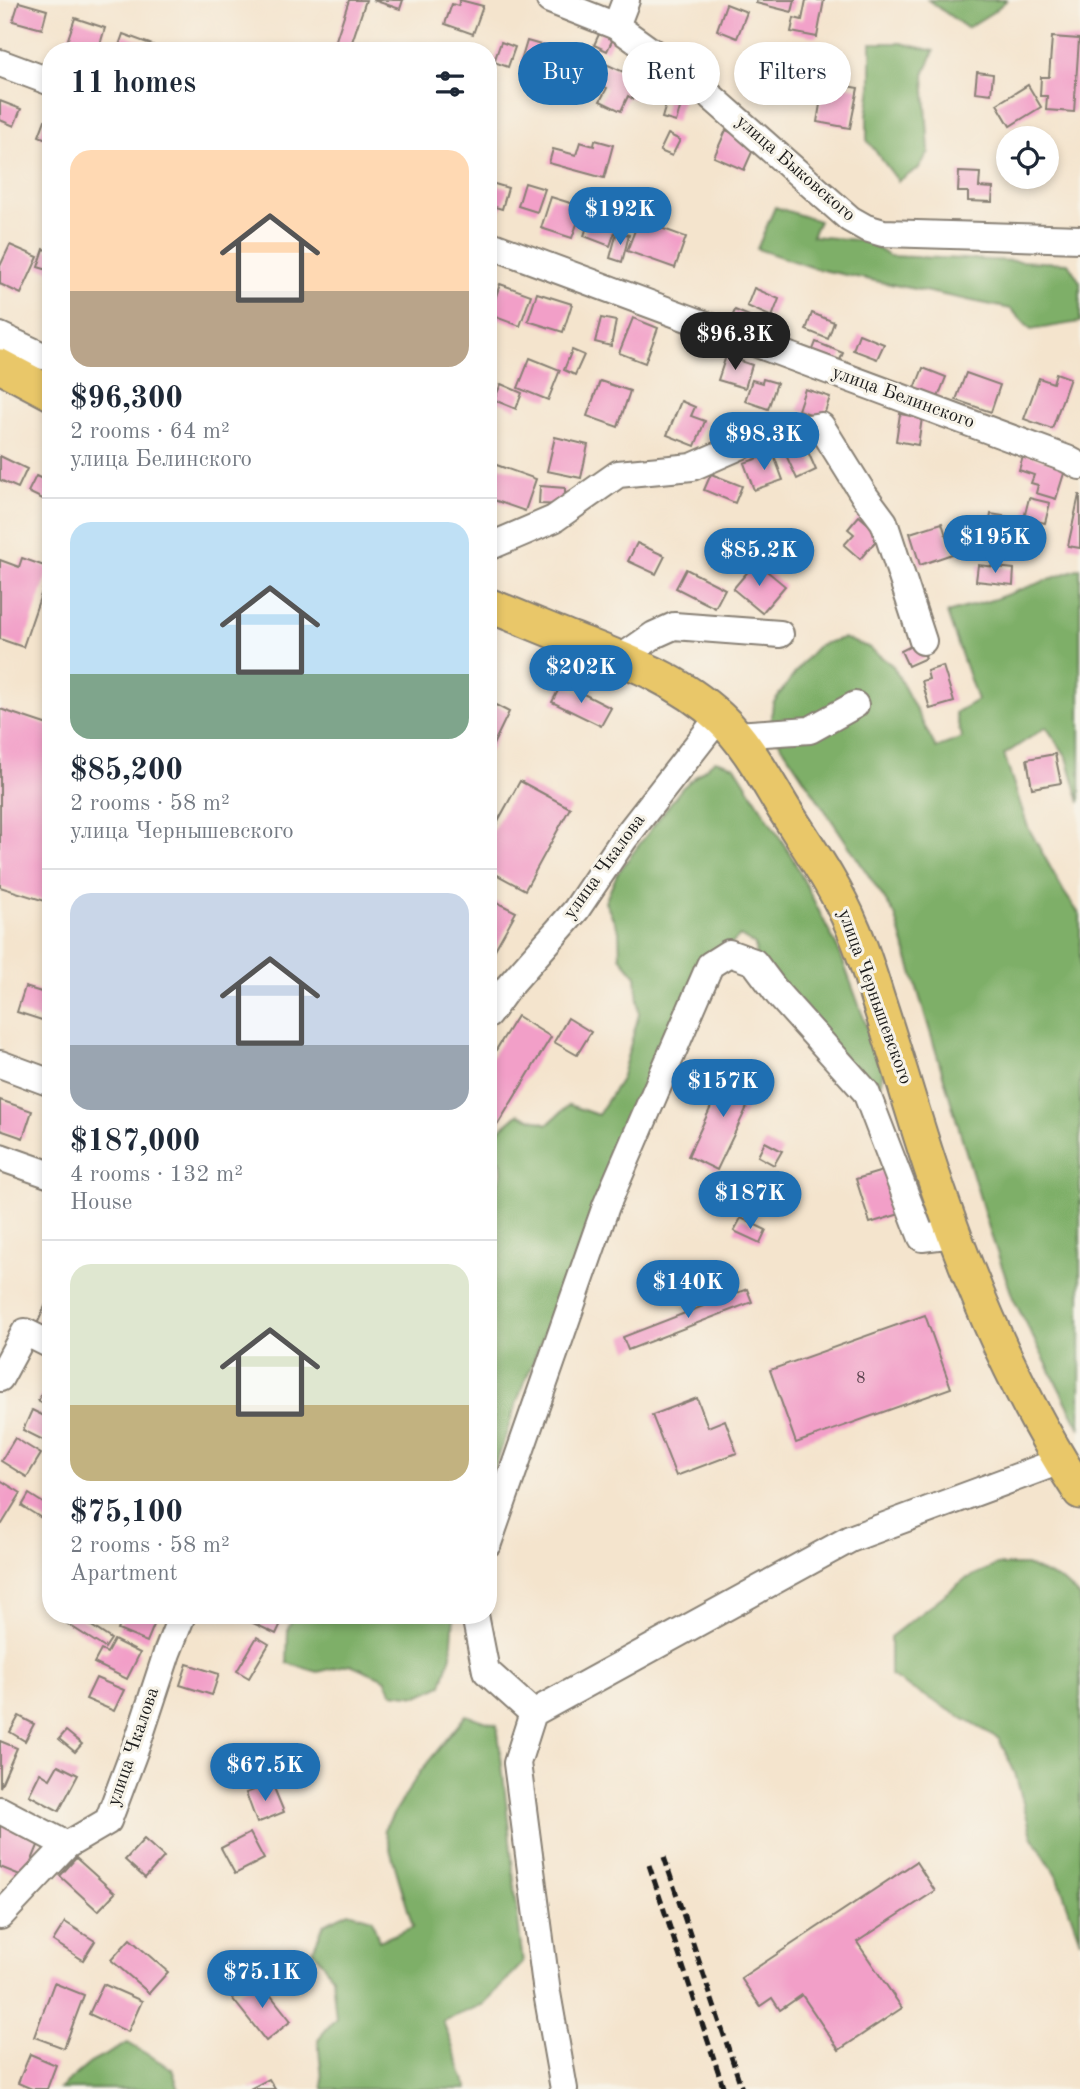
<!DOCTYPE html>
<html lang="en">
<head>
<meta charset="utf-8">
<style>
  :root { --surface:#fff; --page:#f6f6f7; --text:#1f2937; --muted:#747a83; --line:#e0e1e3; --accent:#1f6fb2 }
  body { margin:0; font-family:"Old Standard TT",serif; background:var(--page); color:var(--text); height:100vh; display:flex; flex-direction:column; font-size:26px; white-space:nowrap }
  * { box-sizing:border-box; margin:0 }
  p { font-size:23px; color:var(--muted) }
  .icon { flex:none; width:38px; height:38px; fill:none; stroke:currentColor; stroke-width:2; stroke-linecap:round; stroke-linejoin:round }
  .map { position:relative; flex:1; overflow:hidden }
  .sheet { position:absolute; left:42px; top:42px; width:455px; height:1582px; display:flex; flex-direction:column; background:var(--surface); border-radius:28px; box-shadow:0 4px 10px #0003 }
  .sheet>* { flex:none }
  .top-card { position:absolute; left:518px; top:42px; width:457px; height:63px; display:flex; gap:14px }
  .buttons { position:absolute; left:996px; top:126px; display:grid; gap:14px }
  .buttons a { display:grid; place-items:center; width:63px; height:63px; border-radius:50%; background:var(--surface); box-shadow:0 4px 10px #0003; font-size:35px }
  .price { position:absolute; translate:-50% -60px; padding:0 16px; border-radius:24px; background:var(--accent); color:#fff; font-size:23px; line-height:46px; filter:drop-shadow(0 2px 4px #0008) }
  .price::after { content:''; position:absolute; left:50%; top:42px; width:21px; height:16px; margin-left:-10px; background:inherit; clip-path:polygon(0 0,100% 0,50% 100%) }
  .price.on { background:#222; color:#fff }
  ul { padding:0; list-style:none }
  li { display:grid; align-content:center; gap:14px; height:371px; padding:0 28px }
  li+li { border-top:2px solid var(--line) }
  li span { display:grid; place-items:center; height:217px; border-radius:21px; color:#555 }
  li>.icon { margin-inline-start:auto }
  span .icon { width:126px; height:126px; fill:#fffc; stroke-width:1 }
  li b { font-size:30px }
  h2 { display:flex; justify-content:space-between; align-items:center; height:84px; padding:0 28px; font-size:30px }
  .chip { padding:0 24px; border-radius:32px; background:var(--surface); box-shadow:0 4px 10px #0003; font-size:24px; line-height:63px }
  .chip.on { background:var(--accent); color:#fff }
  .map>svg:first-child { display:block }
  .forest { fill:#7eaf68; stroke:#4d6642; stroke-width:2 }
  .building { fill:#f29fc8 }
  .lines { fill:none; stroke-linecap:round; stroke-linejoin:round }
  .minor-casing { stroke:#888074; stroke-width:30 }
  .major-casing { stroke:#888074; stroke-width:37 }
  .minor { stroke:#fff; stroke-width:26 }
  .major { stroke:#e9c769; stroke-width:33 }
  .rail { stroke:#1c1c1c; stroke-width:5; stroke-dasharray:10 5; stroke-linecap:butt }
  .labels { text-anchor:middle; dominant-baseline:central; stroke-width:6; stroke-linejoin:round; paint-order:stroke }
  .number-label { font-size:16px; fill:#523d47 }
  .street-label { font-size:19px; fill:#1c1c1c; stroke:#f7f3e8 }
</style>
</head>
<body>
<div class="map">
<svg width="1080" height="2089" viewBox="0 0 1080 2089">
  <rect width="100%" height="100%" fill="#f7f3e8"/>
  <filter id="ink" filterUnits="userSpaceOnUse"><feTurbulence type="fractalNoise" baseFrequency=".0143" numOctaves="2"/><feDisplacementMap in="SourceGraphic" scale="14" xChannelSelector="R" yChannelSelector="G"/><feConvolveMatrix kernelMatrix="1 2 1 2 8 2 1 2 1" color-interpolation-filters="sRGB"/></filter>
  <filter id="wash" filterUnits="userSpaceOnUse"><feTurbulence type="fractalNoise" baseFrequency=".00686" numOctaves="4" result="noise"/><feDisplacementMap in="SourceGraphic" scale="28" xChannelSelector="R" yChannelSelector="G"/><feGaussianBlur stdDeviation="1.57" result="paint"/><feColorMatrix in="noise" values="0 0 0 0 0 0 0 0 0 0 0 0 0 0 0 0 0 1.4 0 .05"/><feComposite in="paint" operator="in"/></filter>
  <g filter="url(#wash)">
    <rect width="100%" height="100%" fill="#f4e4cd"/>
    <!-- forest -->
    <g class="forest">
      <polygon points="928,0 1007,0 993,12 967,28"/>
      <polygon points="871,43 901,43 934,51 924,75 929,152 918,169 898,181 867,140 867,115 871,87"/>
      <polygon points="775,207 819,221 812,236 867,241 889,256 1068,263 1080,282 1080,322 1031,330 1011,309 817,269 757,249"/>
      <polygon points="1080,568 1080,803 1067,757 1046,727 1004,755 1028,827 1064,892 1080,915 1080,1429 1013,1298 991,1235 895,915 770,728 773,703 805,660 819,645 843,638 868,647 893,666 936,748 962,738 955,713 977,700 947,613 995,599"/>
      <polygon points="715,760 735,766 792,857 840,953 883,1071 879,1093 756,965 755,945 740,936 710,965 593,1214 519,1396 488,1488 488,1216 502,1172 501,1161 488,1156 488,1127 498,1131 518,1114 548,1124 569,1105 598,1115 621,1079 639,1014 636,976 620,957 619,931 605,902 617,874 682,788"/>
      <polygon points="997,1565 1026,1565 1062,1581 1080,1597 1080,1941 1058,1878 1032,1836 1015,1773 999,1739 890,1676 890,1637 965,1579"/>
      <polygon points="294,1615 454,1615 451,1655 442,1685 418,1696 392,1693 385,1679 350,1664 318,1672 287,1663 288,1628"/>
      <path d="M466,1715L497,1725C508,1804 513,1884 523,1963L484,2004L443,2021L468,2089H323L318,2039L336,2018L332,1977L313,1950L324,1924L349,1912L372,1919L379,1941L413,1927L384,1829L420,1772Z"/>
      <polygon points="128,2043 172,2069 179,2089 59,2089 90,2063"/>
    </g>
    <g id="blocks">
      <!-- building -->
      <g class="building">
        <polygon points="349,0 366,0 351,45 368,51 333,49"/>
        <polygon points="373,0 403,0 400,9"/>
        <polygon points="460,0 483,6 473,34 445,24 452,4 458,6"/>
        <polygon points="757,0 795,0 792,12 756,3"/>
        <polygon points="806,0 824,0 817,37 791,32 794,18 802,20"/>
        <polygon points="19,2 47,10 42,29 13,21"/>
        <polygon points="726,4 747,12 737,38 717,30"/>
        <polygon points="75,18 105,28 98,51 69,51 71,43 67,42"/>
        <polygon points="601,30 614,37 607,51 594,45"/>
        <polygon points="123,34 153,45 151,51 117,51"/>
        <polygon points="1052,37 1079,39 1074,112 1046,110 1047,96 1040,96 1041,77 1049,77"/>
        <polygon points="527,41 548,47 542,67 521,61"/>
        <polygon points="501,42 515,47 508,67 494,62"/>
        <polygon points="570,50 597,60 583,96 559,86 567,65 558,62 563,51 569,53"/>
        <polygon points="638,58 650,63 633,99 628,96 621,111 600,101 607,88 597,83 606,64 630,75"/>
        <polygon points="977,72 993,74 991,94 975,92"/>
        <polygon points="836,84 858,88 850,128 817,122 823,87 835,89"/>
        <polygon points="1028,85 1041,107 1010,126 997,104"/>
        <polygon points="669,94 683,98 676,122 662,118"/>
        <polygon points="0,101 21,109 14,126 0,120"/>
        <polygon points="45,120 51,122 51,141 39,136"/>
        <polygon points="726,130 756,143 744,170 714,157"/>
        <polygon points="668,134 680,140 672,156 660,151"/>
        <polygon points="595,140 613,145 604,178 549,163 553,149 576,155 580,142 594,146"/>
        <polygon points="959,172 980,173 979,187 993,188 992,202 968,201 968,192 958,192"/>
        <polygon points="488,182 508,188 502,209 488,205"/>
        <polygon points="525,183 545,189 537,212 518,206"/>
        <polygon points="551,197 583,207 572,238 541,228"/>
        <polygon points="593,208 620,217 610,246 584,236"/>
        <polygon points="639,220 686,237 675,268 627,251"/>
        <polygon points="617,232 629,235 622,262 610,258"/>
        <polygon points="10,245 38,257 21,294 0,284 0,266"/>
        <polygon points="44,249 51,251 51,271 38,267"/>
        <polygon points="500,284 531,295 520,326 490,315"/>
        <polygon points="754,288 779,299 772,317 747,306"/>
        <polygon points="537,293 572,304 563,332 528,321"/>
        <polygon points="735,310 754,318 749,330 730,322"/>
        <polygon points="812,313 834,322 828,339 806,330"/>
        <polygon points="601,318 616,321 611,346 595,342"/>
        <polygon points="633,318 658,328 645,363 619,353"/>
        <polygon points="859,334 884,344 877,359 853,350"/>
        <polygon points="816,342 843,353 838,365 811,355"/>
        <polygon points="572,350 584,355 575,375 564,370"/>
        <polygon points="726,356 752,365 745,388 718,380"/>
        <polygon points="530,358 560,370 548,400 518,388"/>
        <polygon points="923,368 946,377 937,400 914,391"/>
        <polygon points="966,373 1000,385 991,412 956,400"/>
        <polygon points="1056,373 1070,378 1052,429 1024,419 1039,378 1053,383"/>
        <polygon points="763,379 777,383 768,409 745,401 752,380 762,383"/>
        <polygon points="600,381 630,391 618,427 587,416"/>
        <polygon points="501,384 522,393 516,409 494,400"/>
        <polygon points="805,389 830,397 823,418 798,410"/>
        <polygon points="681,401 695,407 691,416 705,421 695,446 667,435"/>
        <polygon points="900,414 922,418 918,445 896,441"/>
        <polygon points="555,437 588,445 581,478 547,471"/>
        <polygon points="805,445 816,470 797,479 785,453"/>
        <polygon points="773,453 783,480 754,490 744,463"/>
        <polygon points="1024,453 1066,467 1056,499 1036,493 1038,485 1031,483 1034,475 1019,470"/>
        <polygon points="0,456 27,469 18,488 0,480"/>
        <polygon points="488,462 536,479 525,511 488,498"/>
        <polygon points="711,474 742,486 735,503 704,490"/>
        <polygon points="36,476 51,483 51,503 28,492"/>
        <polygon points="540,486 565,488 565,505 539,504"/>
        <polygon points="1079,495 1080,495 1080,548 1068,546"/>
        <polygon points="1029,498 1050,503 1045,523 1024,518"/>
        <polygon points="991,514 1021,519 1015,551 986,546"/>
        <polygon points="859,516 881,535 860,559 844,545 854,534 848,529"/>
        <polygon points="942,523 952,554 920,565 910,533"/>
        <polygon points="637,543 665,556 656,574 628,561"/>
        <polygon points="22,558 50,568 23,647 0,639 0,560 19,567"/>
        <polygon points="756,562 785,586 762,613 733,589"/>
        <polygon points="978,565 1014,569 1013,585 976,581"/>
        <polygon points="686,569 725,589 715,608 676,588"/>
        <polygon points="919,642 926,658 908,666 901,651"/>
        <polygon points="943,666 954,702 930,709 922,681 929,679 927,671"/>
        <polygon points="562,683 611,708 601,726 552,702"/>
        <polygon points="488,701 509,712 488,755"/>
        <polygon points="0,709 51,726 51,903 0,887"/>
        <polygon points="1055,754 1061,783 1032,788 1027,759"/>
        <polygon points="520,781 570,808 525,890 488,870 488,839"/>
        <polygon points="496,902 516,912 488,962 488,916"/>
        <polygon points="25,987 51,995 51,1023 17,1012"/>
        <polygon points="517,1016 551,1037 498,1124 488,1119 488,1063"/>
        <polygon points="568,1018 591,1032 577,1055 554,1042"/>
        <polygon points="729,1068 759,1082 717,1170 688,1156"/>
        <polygon points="0,1100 32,1111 23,1138 0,1130"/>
        <polygon points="765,1142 782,1151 774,1165 758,1156"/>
        <polygon points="889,1169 903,1213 870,1223 856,1179"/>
        <polygon points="741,1218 766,1230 760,1243 734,1231"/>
        <polygon points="747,1289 752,1302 628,1350 623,1337"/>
        <polygon points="51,1293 51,1340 33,1333"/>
        <polygon points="925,1315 951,1388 796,1443 770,1370"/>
        <polygon points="51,1377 51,1408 38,1401"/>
        <polygon points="697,1398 708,1427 725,1420 737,1453 676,1476 652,1415"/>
        <polygon points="32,1410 46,1417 48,1414 51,1415 51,1444 23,1430"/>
        <polygon points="15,1438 41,1454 27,1477 1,1461"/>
        <polygon points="0,1480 21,1493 2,1524 0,1523"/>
        <polygon points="29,1494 51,1508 51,1524 22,1506"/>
        <polygon points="71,1615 75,1615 111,1639 105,1648 66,1623"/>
        <polygon points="124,1615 151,1615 157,1618 147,1642 118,1630"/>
        <polygon points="255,1615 285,1615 276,1634 251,1622"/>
        <polygon points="257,1637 269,1644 249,1678 237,1671"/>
        <polygon points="114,1640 140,1653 127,1679 94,1663 101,1650 107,1653"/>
        <polygon points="187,1664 219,1674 212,1695 180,1685"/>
        <polygon points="96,1678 124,1690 114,1711 86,1699"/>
        <polygon points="19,1716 34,1724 25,1741 10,1732"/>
        <polygon points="66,1731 82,1744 75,1752 59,1739"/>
        <polygon points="0,1741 17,1748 0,1787"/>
        <polygon points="58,1765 78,1775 59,1811 29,1795 40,1773 50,1779"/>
        <polygon points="272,1783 284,1812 257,1823 246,1793"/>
        <polygon points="0,1820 40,1841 25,1877 0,1867"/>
        <polygon points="250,1833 264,1859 235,1874 221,1848"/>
        <polygon points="144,1839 164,1857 145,1878 125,1860"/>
        <polygon points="76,1858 115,1893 98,1911 60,1876"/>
        <polygon points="916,1862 935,1891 857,1942 902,2008 839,2050 802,1995 780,2010 772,1998 760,2006 741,1978"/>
        <polygon points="65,1922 95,1941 83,1960 53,1941"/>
        <polygon points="130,1939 168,1972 149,1993 111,1960"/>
        <polygon points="257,1978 291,2021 266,2041 232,1998"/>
        <polygon points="54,1983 84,1995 64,2048 34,2037"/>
        <polygon points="103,1984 142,2001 128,2032 89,2014"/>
        <polygon points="30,2054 56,2065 47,2089 32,2089 18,2083"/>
        <polygon points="269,2079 275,2089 250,2089"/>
      </g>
    </g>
  </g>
  <g filter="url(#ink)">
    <use href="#blocks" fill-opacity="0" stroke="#888074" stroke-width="2"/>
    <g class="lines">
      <!-- minor casing -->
      <g class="minor-casing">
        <g id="minor">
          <polyline points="550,0 616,26 698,85 850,219 866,228 883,233 1080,239"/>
          <polyline points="616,26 626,0"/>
          <polyline points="0,63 51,82"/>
          <polyline points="488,244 1067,459 1080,466"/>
          <polyline points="0,336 43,356 51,356"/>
          <polyline points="488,542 493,545 554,519 618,474 692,467 765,435 821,426 864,495 884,522 923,641"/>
          <polyline points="621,658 654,635 674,626 780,634"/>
          <polyline points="736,735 810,730 855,705"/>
          <polyline points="488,1015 509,986 576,910 624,839 719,717"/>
          <polyline points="0,1064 51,1083"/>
          <polyline points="0,1157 51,1175"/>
          <polyline points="0,1378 25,1332 51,1345"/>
          <polyline points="488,1543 606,1206 710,965 729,953 754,962 778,994 866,1092 922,1238 954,1234"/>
          <polyline points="475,1615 486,1671 533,1713"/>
          <polyline points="0,1810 67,1845"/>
          <polyline points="0,1916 67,1845 108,1821 137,1744 167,1653 182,1615"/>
          <polyline points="564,2089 547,1993 517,1763 533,1713 850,1539 1060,1461"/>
        </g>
      </g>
      <!-- major casing -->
      <g class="major-casing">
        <g id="major">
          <polyline points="0,366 51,393"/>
          <path d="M488,605C516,616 544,628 572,639C623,659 679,679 720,718C747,743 765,778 784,809C808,847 835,885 852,926C863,950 870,975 878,1000C900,1066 918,1133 941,1198C977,1302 1020,1400 1080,1492"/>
        </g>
      </g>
      <!-- minor -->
      <use href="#minor" class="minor"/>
      <!-- major -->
      <use href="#major" class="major"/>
      <!-- rail -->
      <g class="rail">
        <polyline points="664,1857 742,2089"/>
        <polyline points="649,1865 724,2089"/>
      </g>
    </g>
  </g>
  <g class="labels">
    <!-- number labels -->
    <g class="number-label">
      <text x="861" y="1379">8</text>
    </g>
    <!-- street labels -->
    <g class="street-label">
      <text transform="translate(795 169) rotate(41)">улица Быковского</text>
      <text transform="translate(903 398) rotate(20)">улица Белинского</text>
      <text transform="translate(605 867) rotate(-54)">улица Чкалова</text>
      <text transform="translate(874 997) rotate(70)">улица Чернышевского</text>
      <text transform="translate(134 1747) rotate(-71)">улица Чкалова</text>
    </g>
  </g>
</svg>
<div class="buttons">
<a><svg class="icon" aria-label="locate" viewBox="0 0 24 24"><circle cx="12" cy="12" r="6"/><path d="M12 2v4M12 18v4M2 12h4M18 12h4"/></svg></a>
</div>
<b class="price" style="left:620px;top:247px">$192K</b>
<b class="price on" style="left:735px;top:372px">$96.3K</b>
<b class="price" style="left:764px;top:472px">$98.3K</b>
<b class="price" style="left:995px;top:575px">$195K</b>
<b class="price" style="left:759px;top:588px">$85.2K</b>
<b class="price" style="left:581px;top:705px">$202K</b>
<b class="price" style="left:723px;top:1119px">$157K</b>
<b class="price" style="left:750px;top:1231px">$187K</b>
<b class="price" style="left:688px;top:1320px">$140K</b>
<b class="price" style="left:265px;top:1803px">$67.5K</b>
<b class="price" style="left:262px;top:2010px">$75.1K</b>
<div class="top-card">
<a class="chip on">Buy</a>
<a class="chip">Rent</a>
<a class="chip">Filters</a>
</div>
<section class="sheet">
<h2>11 homes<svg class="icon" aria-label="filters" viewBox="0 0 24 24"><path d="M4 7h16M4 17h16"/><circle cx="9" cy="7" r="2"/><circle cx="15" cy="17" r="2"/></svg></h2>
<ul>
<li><span style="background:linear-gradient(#ffd9b3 65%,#b9a48a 0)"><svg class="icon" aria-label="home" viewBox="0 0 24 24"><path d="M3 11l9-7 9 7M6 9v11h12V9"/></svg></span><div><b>$96,300</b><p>2 rooms · 64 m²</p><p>улица Белинского</p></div></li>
<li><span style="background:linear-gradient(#bfe0f5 70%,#7fa58c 0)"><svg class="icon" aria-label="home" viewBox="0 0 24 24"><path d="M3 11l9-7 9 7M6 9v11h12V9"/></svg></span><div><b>$85,200</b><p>2 rooms · 58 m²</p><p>улица Чернышевского</p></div></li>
<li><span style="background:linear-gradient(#c9d6e8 70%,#9aa5b1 0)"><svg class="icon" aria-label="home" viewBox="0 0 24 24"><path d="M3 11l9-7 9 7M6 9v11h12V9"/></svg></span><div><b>$187,000</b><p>4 rooms · 132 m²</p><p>House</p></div></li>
<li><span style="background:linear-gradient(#dfe7d0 65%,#c2b280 0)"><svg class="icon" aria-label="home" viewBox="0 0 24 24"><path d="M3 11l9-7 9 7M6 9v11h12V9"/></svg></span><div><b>$75,100</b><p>2 rooms · 58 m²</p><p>Apartment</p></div></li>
</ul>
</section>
</div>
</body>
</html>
